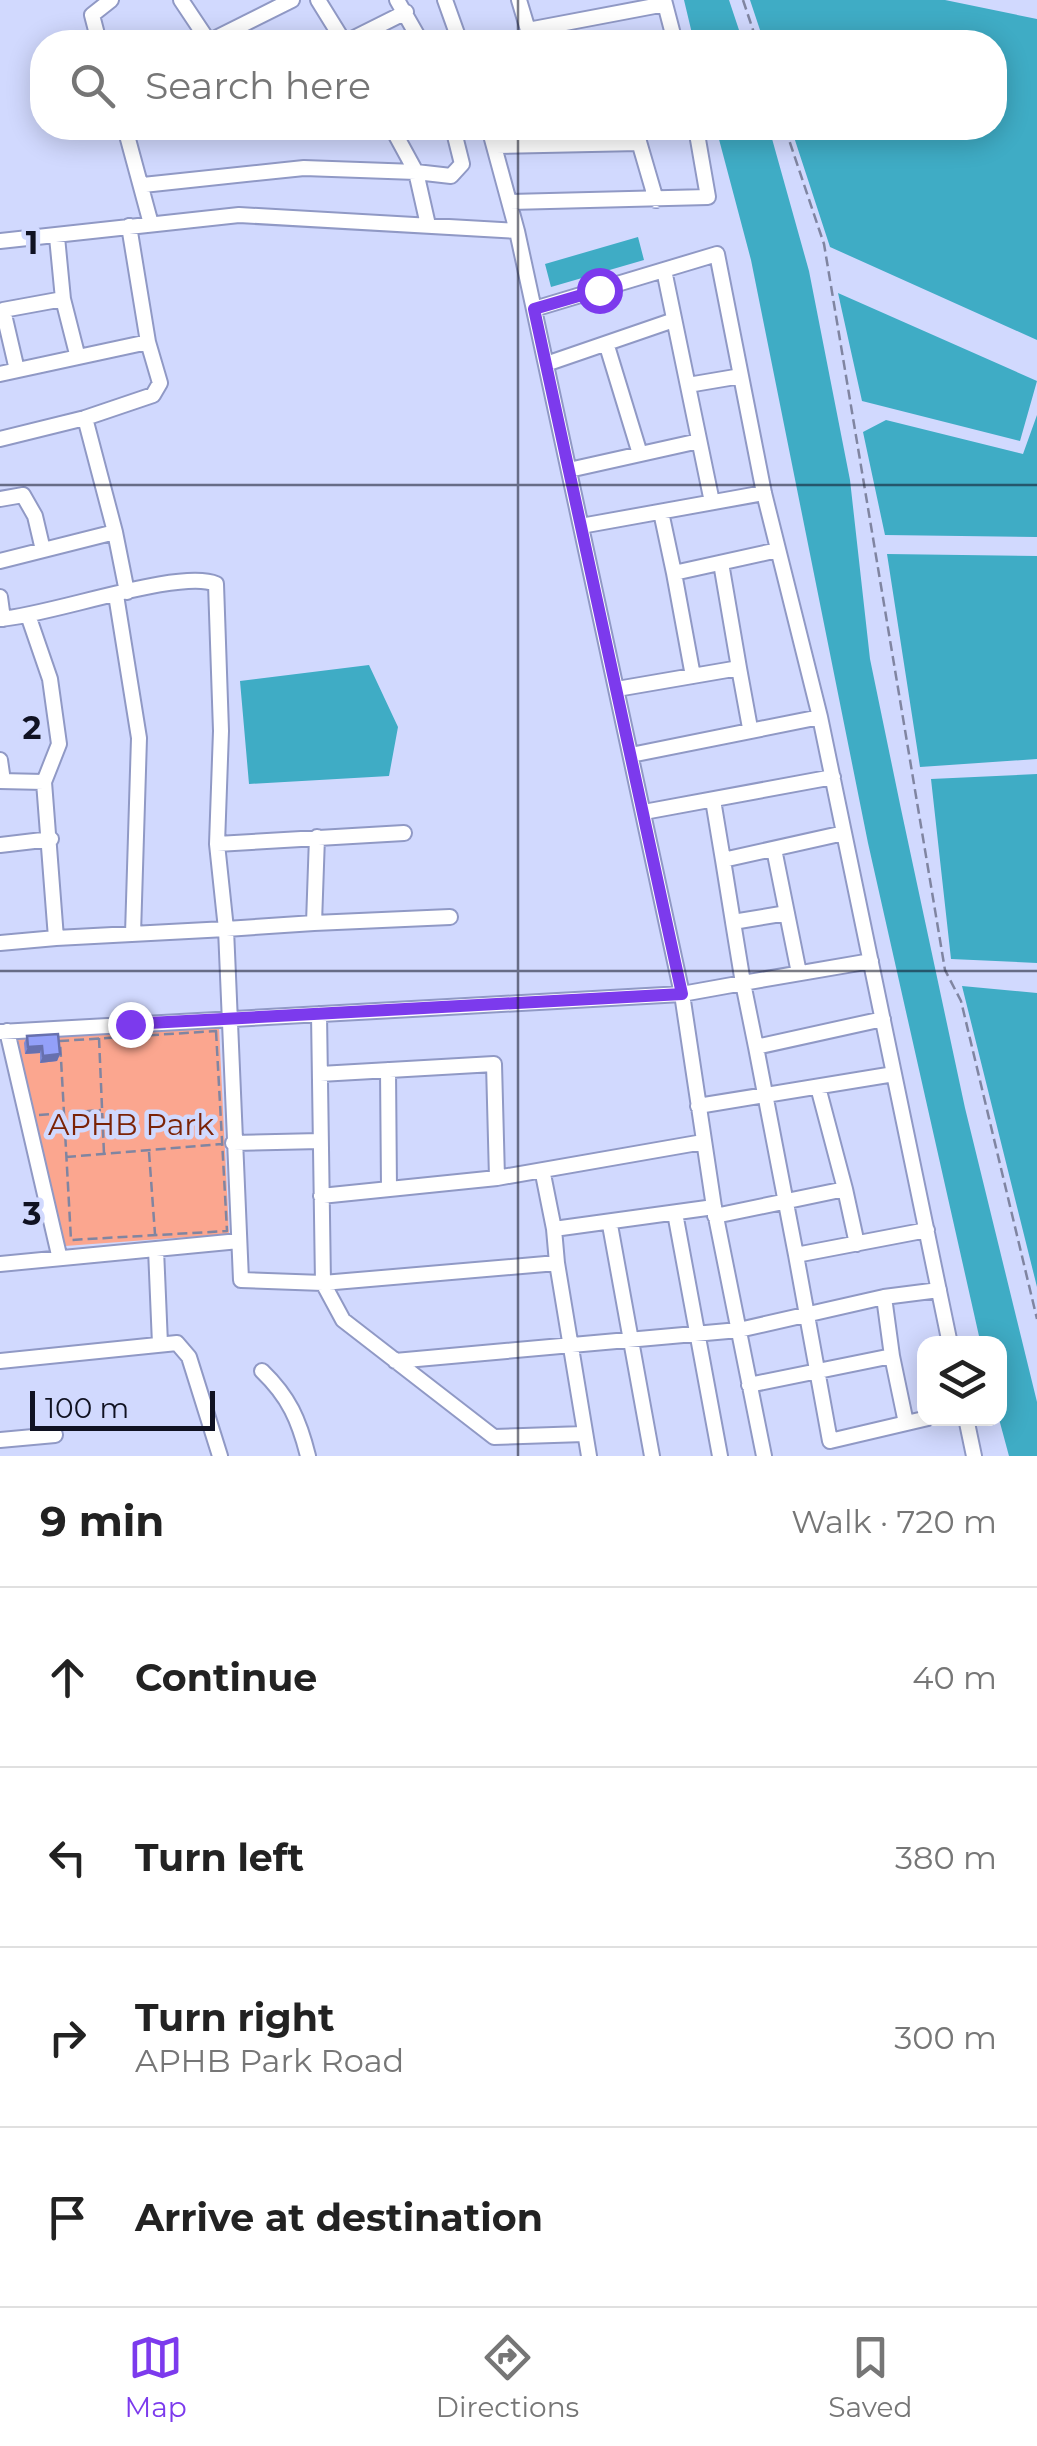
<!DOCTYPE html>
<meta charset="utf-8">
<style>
body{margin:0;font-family:Montserrat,sans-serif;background:#f6f6f6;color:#222}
.controls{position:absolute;right:30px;bottom:30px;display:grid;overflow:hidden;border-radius:20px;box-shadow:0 5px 25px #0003}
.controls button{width:90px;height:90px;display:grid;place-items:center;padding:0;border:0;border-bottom:2px solid #e0e0e0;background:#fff;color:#222;font:50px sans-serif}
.scale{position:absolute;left:30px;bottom:25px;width:185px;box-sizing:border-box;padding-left:10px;border:5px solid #101222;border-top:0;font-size:28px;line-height:35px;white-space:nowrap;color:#101222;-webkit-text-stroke:8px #d1d9fe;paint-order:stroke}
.stop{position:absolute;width:30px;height:30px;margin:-22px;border:8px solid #7c3aed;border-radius:50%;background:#fff}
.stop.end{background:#7c3aed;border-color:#fff;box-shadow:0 2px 10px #0008}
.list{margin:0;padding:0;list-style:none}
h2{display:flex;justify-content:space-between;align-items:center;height:130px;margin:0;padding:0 40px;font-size:42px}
h2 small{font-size:32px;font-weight:400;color:#767676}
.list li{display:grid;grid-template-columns:65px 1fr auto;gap:30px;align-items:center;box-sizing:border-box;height:180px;padding:0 40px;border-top:2px solid #e0e0e0}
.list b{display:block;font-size:38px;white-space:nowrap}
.list p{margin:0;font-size:32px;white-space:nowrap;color:#767676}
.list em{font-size:32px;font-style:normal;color:#767676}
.icon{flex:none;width:55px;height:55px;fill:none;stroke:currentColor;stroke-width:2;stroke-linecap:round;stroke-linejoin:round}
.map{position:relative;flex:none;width:1037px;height:1456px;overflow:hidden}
.search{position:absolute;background:#fff;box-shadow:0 5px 25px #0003;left:30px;right:30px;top:30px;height:110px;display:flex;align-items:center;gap:25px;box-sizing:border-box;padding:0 35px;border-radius:40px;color:#767676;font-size:38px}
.sheet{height:850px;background:#fff}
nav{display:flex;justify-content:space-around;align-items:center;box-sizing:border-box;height:140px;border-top:2px solid #e0e0e0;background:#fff;font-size:28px;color:#767676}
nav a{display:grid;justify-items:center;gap:5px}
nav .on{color:#7c3aed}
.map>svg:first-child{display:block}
.green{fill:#fba68f}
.water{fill:#3facc5}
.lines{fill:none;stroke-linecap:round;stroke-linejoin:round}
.minor-casing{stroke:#9099c5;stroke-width:18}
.path{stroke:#8085a1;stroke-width:2.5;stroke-dasharray:10 5;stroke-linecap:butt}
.minor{stroke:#fff;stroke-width:14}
.wall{fill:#7e8ad6}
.shaded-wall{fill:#6770ae}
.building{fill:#93a0f9;stroke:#6770ae;stroke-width:2.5}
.route{stroke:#7c3aed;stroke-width:12}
.grid{fill:none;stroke:#101222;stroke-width:2.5;stroke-opacity:0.55}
.labels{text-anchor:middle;stroke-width:9;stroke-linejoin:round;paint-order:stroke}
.park-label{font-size:30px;fill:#7b2307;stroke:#d1d9fe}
.grid-label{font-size:32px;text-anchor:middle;font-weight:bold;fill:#101222;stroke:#d1d9fe;stroke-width:9;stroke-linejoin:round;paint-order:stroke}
</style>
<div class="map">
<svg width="1037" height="1456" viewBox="0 0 1037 1456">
<rect width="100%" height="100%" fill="#d1d9fe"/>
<path class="green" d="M219 1027 229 1234 65 1246 17 1038Z"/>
<path class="water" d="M684 0H729L743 42H694Z
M750 0H945L1037 19V340L830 247 791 128H994V42H764Z
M716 128H769L809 271 850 480 870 659 901 809 965 1108 1037 1402V1456H1009L999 1419 1000 1344 981 1343 979 1336 868 843 751 260Z
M638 237 644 260 551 287 545 264Z
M838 293 1037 381 1020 441 862 401Z
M1037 415V537L885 535 863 432 886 420 1023 454Z
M887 554 1037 556V759L920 767Z
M369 665 398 727 389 776 249 784 240 681Z
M1037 774V963L951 959 931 779Z
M962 986 1037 993V1287Z"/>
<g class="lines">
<defs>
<path id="minor" d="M181 0 209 42
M318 0 344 42
M397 0 421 42
M445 0 460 42
M519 0 528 30
M664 0 675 42
M99 42 92 15 111 0
M208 42 292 0
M346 42 406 12
M530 42 528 30 665 4
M125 128 151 224
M392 128 416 172 451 176 462 164 453 128
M489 128 517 231 682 994 714 1207 764 1456
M635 128 656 200
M496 146 639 143
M143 185 304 168 416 172 428 225
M510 202 708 197 696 128
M57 237 63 299 77 354
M0 241 239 215 517 231
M664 270 712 502
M534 309 717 254 764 493 820 717 950 1344
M607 346 640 454
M546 364 674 320
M17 370 3 310 63 299
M0 374 148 342
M688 385 741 376
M0 439 85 418
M569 470 699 441
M0 499 23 495 35 516 43 550
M661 512 674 573 778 550
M581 526 764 493
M115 532 127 592
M0 561 115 532 85 418 153 395 160 383 148 342 129 226
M674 573 693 676
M116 595 139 738 133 934
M0 597 3 619
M29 618 50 679 59 744 44 782
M0 619C48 616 180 568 216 584L221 731 217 844
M739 668 750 728
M617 689 739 668 721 563
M631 755 820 717
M0 760 3 781
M0 781 44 782 56 938 0 943
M713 800 723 860 844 833
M644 812 833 777
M317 837 314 923 450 917
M0 845 51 839
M774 849 799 973
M723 860 733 922
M314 923 226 929 241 1280 323 1283 343 1320 494 1437 584 1434
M56 938 226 929 217 844 404 833
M871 961 743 983 756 1047 883 1019
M319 1014 323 1283 557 1263 554 1229 714 1207
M7 1031 59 1255
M0 1032 682 994 743 983 733 922 787 913
M756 1047 796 1255
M388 1070 389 1189
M320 1074 494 1064 497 1178 703 1142
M698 1106 894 1074
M233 1143 320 1141
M543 1174 554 1229
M845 1189 857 1244
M321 1196 497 1178
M675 1213 720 1456
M715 1216 845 1189 818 1087
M610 1225 652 1456
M927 1230 796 1255 830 1441 928 1418
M156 1249 160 1344
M557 1263 589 1456
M0 1264 239 1241
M884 1297 892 1356
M0 1361 177 1343 189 1357 220 1456
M395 1361 739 1330 884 1297 939 1290
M262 1371C289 1397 299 1420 308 1456
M749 1385 892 1356 906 1423
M966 1418 974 1456
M0 1440 55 1435"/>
</defs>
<use href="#minor" class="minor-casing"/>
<path class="path" d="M743 0 757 42
M785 128 824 244 945 970 961 1001 1037 1319
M216 1031 227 1231 71 1240 60 1041Z
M99 1038 104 1154
M39 1115 101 1110
M149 1152 155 1234
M66 1157 222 1144"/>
<use href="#minor" class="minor"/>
</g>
<path class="wall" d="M27 1036 60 1054 57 1061 40 1063V1053L25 1054 24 1043Z"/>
<path class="shaded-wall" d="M42 1046 40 1053 25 1054 28 1047Z
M60 1054 57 1061 40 1063 43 1056Z"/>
<path class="building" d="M58 1034 60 1054 43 1056 42 1046 28 1047 27 1036Z"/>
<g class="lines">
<path class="route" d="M130 1024 682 994 534 309 599 290"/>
</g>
<path class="grid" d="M518 0V42M518 128V1456M0 485H1037M0 971H1037"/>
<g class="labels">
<g class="park-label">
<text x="131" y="1135">APHB Park</text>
</g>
</g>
<g class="grid-label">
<text x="32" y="254">1</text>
<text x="32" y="739">2</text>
<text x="32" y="1225">3</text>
</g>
</svg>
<div class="controls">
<button><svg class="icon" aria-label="layers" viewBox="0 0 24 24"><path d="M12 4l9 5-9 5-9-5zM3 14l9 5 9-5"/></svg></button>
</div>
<div class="scale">100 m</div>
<div class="stop" style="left:599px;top:290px"></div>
<div class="stop end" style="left:130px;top:1024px"></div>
<div class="search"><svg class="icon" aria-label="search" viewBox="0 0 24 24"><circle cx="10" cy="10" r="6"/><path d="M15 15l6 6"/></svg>Search here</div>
</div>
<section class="sheet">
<h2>9 min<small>Walk · 720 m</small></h2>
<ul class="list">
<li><svg class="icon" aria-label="ahead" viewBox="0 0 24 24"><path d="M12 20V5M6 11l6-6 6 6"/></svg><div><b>Continue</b></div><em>40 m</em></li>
<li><svg class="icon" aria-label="left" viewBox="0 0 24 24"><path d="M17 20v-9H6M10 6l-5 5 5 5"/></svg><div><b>Turn left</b></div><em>380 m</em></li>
<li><svg class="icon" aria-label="right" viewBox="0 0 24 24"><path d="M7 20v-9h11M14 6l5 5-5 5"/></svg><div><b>Turn right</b><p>APHB Park Road</p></div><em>300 m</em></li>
<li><svg class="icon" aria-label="arrive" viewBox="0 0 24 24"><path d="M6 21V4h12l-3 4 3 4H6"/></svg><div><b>Arrive at destination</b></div></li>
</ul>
</section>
<nav>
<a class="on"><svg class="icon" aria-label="map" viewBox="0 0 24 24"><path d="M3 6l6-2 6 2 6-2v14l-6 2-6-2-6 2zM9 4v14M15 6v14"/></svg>Map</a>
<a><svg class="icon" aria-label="directions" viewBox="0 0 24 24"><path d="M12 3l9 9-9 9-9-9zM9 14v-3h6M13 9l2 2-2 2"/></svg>Directions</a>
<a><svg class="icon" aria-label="saved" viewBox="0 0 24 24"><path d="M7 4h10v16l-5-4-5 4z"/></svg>Saved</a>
</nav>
